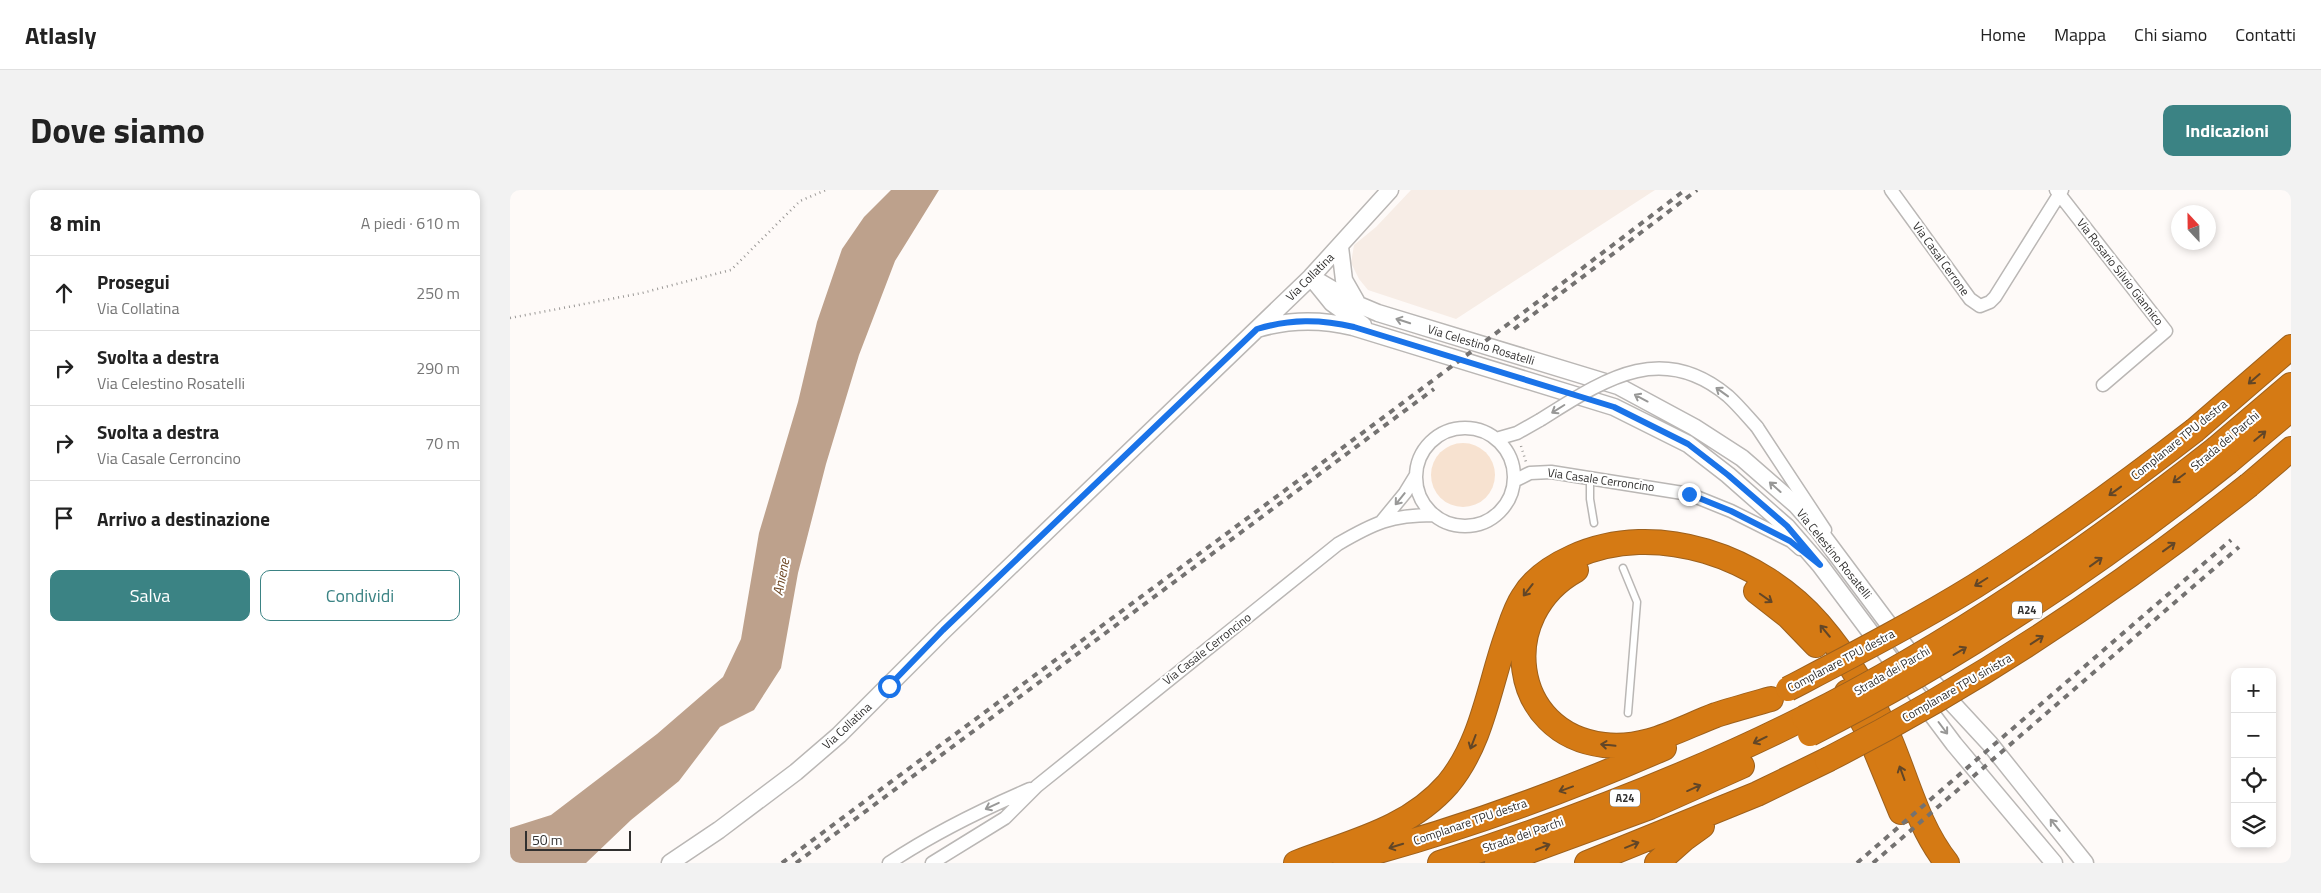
<!DOCTYPE html>
<html lang="it">
<meta charset="utf-8">
<style>
body{margin:0;font-family:"Titillium Web",sans-serif;background:#f2f2f2;color:#222}
.controls{position:absolute;right:15px;bottom:15px;display:grid;overflow:hidden;border-radius:10px;box-shadow:0 2px 8px #0003}
.controls button{width:45px;height:45px;display:grid;place-items:center;padding:0;border:0;border-bottom:1px solid #e0e0e0;background:#fff;color:#222;font:25px sans-serif}
.compass{position:absolute;left:1661px;top:15px;width:45px;height:45px;border-radius:50%;background:#fff;box-shadow:0 2px 8px #0003;rotate:338deg}
.scale{position:absolute;left:15px;bottom:12px;width:106px;box-sizing:border-box;padding-left:5px;border:2px solid #31302f;border-top:0;font-size:14px;line-height:18px;white-space:nowrap;color:#31302f;-webkit-text-stroke:4px #fff;paint-order:stroke}
.stop{position:absolute;width:15px;height:15px;margin:-11px;border:4px solid #1a73e8;border-radius:50%;background:#fff}
.stop.end{background:#1a73e8;border-color:#fff;box-shadow:0 1px 5px #0008}
.list{margin:0;padding:0;list-style:none}
h2{display:flex;justify-content:space-between;align-items:center;height:65px;margin:0;padding:0 20px;font-size:21px}
h2 small{font-size:16px;font-weight:400;color:#767676}
.list li{display:grid;grid-template-columns:32px 1fr auto;gap:15px;align-items:center;box-sizing:border-box;height:75px;padding:0 20px;border-top:1px solid #e0e0e0}
.list b{display:block;font-size:19px;white-space:nowrap}
.list p{margin:0;font-size:16px;white-space:nowrap;color:#767676}
.list em{font-size:16px;font-style:normal;color:#767676}
.actions{display:flex;gap:10px;padding:15px 20px}
.actions a{flex:1;padding:11px 0;border:1px solid #3b8384;border-radius:10px;text-align:center;font-size:18px;color:#3b8384}
.actions .main{background:#3b8384;color:#fff}
.icon{flex:none;width:28px;height:28px;fill:none;stroke:currentColor;stroke-width:2;stroke-linecap:round;stroke-linejoin:round}
.map{position:relative;flex:none;width:1781px;height:673px;overflow:hidden;border-radius:10px}
header{display:flex;align-items:center;gap:30px;box-sizing:border-box;height:70px;padding:0 25px;background:#fff;border-bottom:1px solid #e0e0e0}
header strong{font-size:24px}
nav{display:flex;gap:28px;margin-inline-start:auto;font-size:18px}
.intro{display:flex;align-items:center;justify-content:space-between;box-sizing:border-box;height:120px;padding:0 30px}
h1{margin:0;font-size:35px}
.button{padding:12px 22px;border-radius:10px;background:#3b8384;color:#fff;font-size:18px;font-weight:700}
main{display:flex;gap:30px;padding:0 30px}
aside{flex:1;background:#fff;border-radius:10px;box-shadow:0 2px 8px #0003}
.map>svg:first-child{display:block}
.built{fill:#f7ede6}
.green{fill:#f7e2d0}
.water{fill:#bda18c}
.lines{fill:none;stroke-linecap:round;stroke-linejoin:round}
.service-casing{stroke:#bab7b5;stroke-width:9}
.minor-casing{stroke:#bab7b5;stroke-width:15}
.tertiary-casing{stroke:#bab7b5;stroke-width:19}
.motorway-casing{stroke:#9c601d;stroke-width:26}
.path{stroke:#9a9896;stroke-width:2.5;stroke-dasharray:1 4;stroke-linecap:butt}
.service{stroke:#fff;stroke-width:6}
.minor{stroke:#fff;stroke-width:12}
.tertiary{stroke:#fff;stroke-width:16}
.motorway{stroke:#d57a14;stroke-width:24}
.rail{stroke:#747271;stroke-width:4;stroke-dasharray:6 6;stroke-linecap:butt}
.minor-bridge-casing{stroke:#bab7b5;stroke-width:15;stroke-linecap:butt}
.motorway-bridge-casing{stroke:#9c601d;stroke-width:26;stroke-linecap:butt}
.minor-bridge{stroke:#fff;stroke-width:12}
.motorway-bridge{stroke:#d57a14;stroke-width:24}
.oneway{stroke:#989897}
.oneway2{stroke:#624627}
.route{stroke:#1a73e8;stroke-width:6}
.labels{text-anchor:middle;stroke-width:4;stroke-linejoin:round;paint-order:stroke}
.shield{fill:#fff;stroke:#6f6e6d;stroke-width:1}
.shield-label{font-size:11px;font-weight:bold;fill:#31302f}
.street-label{font-size:12px;fill:#31302f;stroke:#fff}
.water-label{font-size:14px;font-style:italic;fill:#6d4521;stroke:#fff}
</style>
<header>
<strong>Atlasly</strong>
<nav><a>Home</a><a>Mappa</a><a>Chi siamo</a><a>Contatti</a></nav>
</header>
<div class="intro"><h1>Dove siamo</h1><a class="button">Indicazioni</a></div>
<main>
<aside>
<h2>8 min<small>A piedi · 610 m</small></h2>
<ul class="list">
<li><svg class="icon" aria-label="ahead" viewBox="0 0 24 24"><path d="M12 20V5M6 11l6-6 6 6"/></svg><div><b>Prosegui</b><p>Via Collatina</p></div><em>250 m</em></li>
<li><svg class="icon" aria-label="right" viewBox="0 0 24 24"><path d="M7 20v-9h11M14 6l5 5-5 5"/></svg><div><b>Svolta a destra</b><p>Via Celestino Rosatelli</p></div><em>290 m</em></li>
<li><svg class="icon" aria-label="right" viewBox="0 0 24 24"><path d="M7 20v-9h11M14 6l5 5-5 5"/></svg><div><b>Svolta a destra</b><p>Via Casale Cerroncino</p></div><em>70 m</em></li>
<li><svg class="icon" aria-label="arrive" viewBox="0 0 24 24"><path d="M6 21V4h12l-3 4 3 4H6"/></svg><div><b>Arrivo a destinazione</b></div></li>
</ul>
<div class="actions"><a class="main">Salva</a><a>Condividi</a></div>
</aside>
<div class="map">
<svg width="1781" height="673" viewBox="0 0 1781 673">
<rect width="100%" height="100%" fill="#fefaf8"/>
<path class="built" d="M901 0H1145L946 129 858 100 849 89 841 73 844 55 866 37Z"/>
<path class="green" d="M921 285a32 32 0 1 1 64 0a32 32 0 1 1-64 0Z"/>
<path class="water" d="M381 0H429L385 71 349 165 316 274 288 383 271 478 244 520 210 537 169 591 121 630 76 673H0V638L41 625 147 544 213 487 231 449 249 343 288 212 307 132 332 59 354 27Z"/>
<g class="lines">
<defs>
<path id="service" d="M1080 287V309L1084 333
M1113 378 1127 412 1118 523"/>
<path id="minor" d="M1381 0 1460 109 1470 116 1480 112 1485 107 1552 0
M1546 0 1656 141 1593 195
M1247 237 1315 340
M906 287a49 49 0 1 1 98 0a49 49 0 1 1-98 0Z
M986 249 1007 243 1030 230
M1004 291 1020 283 1041 282 1179 304 1221 321 1281 351 1290 359
M872 331 895 303 906 285
M379 673C424 643 471 620 520 599
M422 673 495 628 527 596 828 354C864 333 881 325 923 325"/>
<path id="tertiary" d="M830 57 834 90 846 111
M801 87 849 115 868 123 1108 196 1184 237 1232 268 1286 315 1309 341 1418 487 1480 554 1575 673
M805 92 822 113 853 135
M747 139C780 129 810 129 843 137L1104 217 1178 254 1218 285 1277 337 1310 375 1444 554 1544 673
M160 673 209 640 286 582 329 545 433 441 801 87 880 0"/>
<path id="motorway" d="M1685 240 1781 157
M1707 258 1781 195
M1718 272 1781 219
M1739 295 1781 259
M1066 380C986 424 999 544 1094 555 1136 560 1169 539 1206 525 1224 519 1243 514 1261 509
M1246 401 1278 426 1306 455
M1337 502 1358 542 1391 622
M835 670C944 642 1051 603 1154 558
M786 673C840 652 898 640 938 594 972 553 979 497 996 448 1001 434 1005 419 1013 407 1024 388 1043 376 1063 367 1147 329 1251 367 1309 434 1339 469 1363 510 1381 552 1398 593 1409 638 1437 673
M930 673C1055 633 1177 587 1294 528
M987 673 1140 617 1232 576
M1077 673 1247 604 1317 570
M1147 673 1174 649 1192 636"/>
</defs>
<use href="#service" class="service-casing"/>
<use href="#minor" class="minor-casing"/>
<use href="#tertiary" class="tertiary-casing"/>
<use href="#motorway" class="motorway-casing"/>
<path class="path" d="M0 128 132 103 221 80 290 11 316 0
M1011 256 1016 272"/>
<use href="#service" class="service"/>
<use href="#minor" class="minor"/>
<use href="#tertiary" class="tertiary"/>
<use href="#motorway" class="motorway"/>
<path class="rail" d="M1004 139 1187 0
M272 673C573 448 877 228 1175 0
M286 673 924 199
M1347 673 1721 350
M1363 673 1729 357"/>
<defs>
<path id="minor-bridge" d="M1030 230C1091 192 1150 149 1218 206 1228 215 1237 226 1247 237"/>
<path id="motorway-bridge" d="M1278 499C1341 466 1405 433 1465 396 1541 348 1614 295 1685 240
M1294 528C1442 454 1577 360 1707 258
M1300 544C1450 468 1588 376 1718 272
M1317 570C1468 493 1607 400 1739 295"/>
</defs>
<use href="#minor-bridge" class="minor-bridge-casing"/>
<use href="#motorway-bridge" class="motorway-bridge-casing"/>
<use href="#minor-bridge" class="minor-bridge"/>
<use href="#motorway-bridge" class="motorway-bridge"/>
</g>
<defs><path id="oneway-shaft" d="M-6 0H5M1.5-3L5.5 0L1.5 3" fill="none" stroke-width="1.6" stroke-linecap="round" stroke-linejoin="round" transform="scale(1.25)"/></defs>
<g class="oneway">
<use href="#oneway-shaft" transform="translate(893 131) rotate(-162)"/>
<use href="#oneway-shaft" transform="translate(1212 202) rotate(-144)"/>
<use href="#oneway-shaft" transform="translate(1131 208) rotate(-152)"/>
<use href="#oneway-shaft" transform="translate(1048 219) rotate(148)"/>
<use href="#oneway-shaft" transform="translate(1265 297) rotate(-138)"/>
<use href="#oneway-shaft" transform="translate(890 309) rotate(129)"/>
<use href="#oneway-shaft" transform="translate(1433 538) rotate(53)"/>
<use href="#oneway-shaft" transform="translate(482 616) rotate(155)"/>
<use href="#oneway-shaft" transform="translate(1545 635) rotate(-129)"/>
</g>
<g class="oneway2">
<use href="#oneway-shaft" transform="translate(1744 189) rotate(139)"/>
<use href="#oneway-shaft" transform="translate(1750 246) rotate(-40)"/>
<use href="#oneway-shaft" transform="translate(1669 288) rotate(143)"/>
<use href="#oneway-shaft" transform="translate(1605 301) rotate(144)"/>
<use href="#oneway-shaft" transform="translate(1659 357) rotate(-36)"/>
<use href="#oneway-shaft" transform="translate(1586 372) rotate(-36)"/>
<use href="#oneway-shaft" transform="translate(1471 392) rotate(148)"/>
<use href="#oneway-shaft" transform="translate(1018 400) rotate(128)"/>
<use href="#oneway-shaft" transform="translate(1256 408) rotate(35)"/>
<use href="#oneway-shaft" transform="translate(1315 441) rotate(-130)"/>
<use href="#oneway-shaft" transform="translate(1527 450) rotate(-33)"/>
<use href="#oneway-shaft" transform="translate(1450 461) rotate(-31)"/>
<use href="#oneway-shaft" transform="translate(1250 550) rotate(154)"/>
<use href="#oneway-shaft" transform="translate(963 552) rotate(111)"/>
<use href="#oneway-shaft" transform="translate(1098 555) rotate(-174)"/>
<use href="#oneway-shaft" transform="translate(1392 583) rotate(-110)"/>
<use href="#oneway-shaft" transform="translate(1184 598) rotate(-24)"/>
<use href="#oneway-shaft" transform="translate(1056 599) rotate(160)"/>
<use href="#oneway-shaft" transform="translate(1122 655) rotate(-22)"/>
<use href="#oneway-shaft" transform="translate(886 656) rotate(163)"/>
<use href="#oneway-shaft" transform="translate(1033 657) rotate(-21)"/>
</g>
<g class="lines">
<path class="route" d="M379 496 433 440 747 139C780 129 810 129 844 137L1104 217 1178 254 1218 285 1277 336 1310 375 1280 351 1221 321 1179 304"/>
</g>
<g class="labels">
<g class="shield">
<rect x="1502" y="411.5" width="30" height="17" rx="4"/>
<rect x="1100" y="599.5" width="30" height="17" rx="4"/>
</g>
<g class="shield-label">
<text x="1517" y="424">A24</text>
<text x="1115" y="612">A24</text>
</g>
<g class="street-label">
<text transform="translate(1431 69) rotate(54)" y="4">Via Casal Cerrone</text>
<text transform="translate(1610 82) rotate(52)" y="4">Via Rosario Silvio Giannico</text>
<text transform="translate(800 87) rotate(-45)" y="4">Via Collatina</text>
<text transform="translate(971 155) rotate(17)" y="4">Via Celestino Rosatelli</text>
<text transform="translate(1669 250) rotate(-39)" y="4">Complanare TPU destra</text>
<text transform="translate(1715 251) rotate(-40)" y="4">Strada dei Parchi</text>
<text transform="translate(1091 290) rotate(8)" y="4">Via Casale Cerroncino</text>
<text transform="translate(1324 364) rotate(51)" y="4">Via Celestino Rosatelli</text>
<text transform="translate(697 459) rotate(-38)" y="4">Via Casale Cerroncino</text>
<text transform="translate(1331 471) rotate(-28)" y="4">Complanare TPU destra</text>
<text transform="translate(1382 481) rotate(-30)" y="4">Strada dei Parchi</text>
<text transform="translate(1447 498) rotate(-30)" y="4">Complanare TPU sinistra</text>
<text transform="translate(337 536) rotate(-43)" y="4">Via Collatina</text>
<text transform="translate(960 632) rotate(-19)" y="4">Complanare TPU destra</text>
<text transform="translate(1013 645) rotate(-19)" y="4">Strada dei Parchi</text>
</g>
<g class="water-label">
<text transform="translate(271 387) rotate(-79)" y="5">Aniene</text>
</g>
</g>
</svg>
<div class="controls">
<button>+</button>
<button>−</button>
<button><svg class="icon" aria-label="locate" viewBox="0 0 24 24"><circle cx="12" cy="12" r="6"/><path d="M12 2v4M12 18v4M2 12h4M18 12h4"/></svg></button>
<button><svg class="icon" aria-label="layers" viewBox="0 0 24 24"><path d="M12 4l9 5-9 5-9-5zM3 14l9 5 9-5"/></svg></button>
</div>
<svg class="compass" viewBox="-18 -18 36 36"><path d="M0-13l5 13h-10z" fill="#e53935"/><path d="M0 13l5-13h-10z" fill="#767676"/></svg>
<div class="scale">50 m</div>
<div class="stop" style="left:379px;top:496px"></div>
<div class="stop end" style="left:1179px;top:304px"></div>
</div>
</main>
